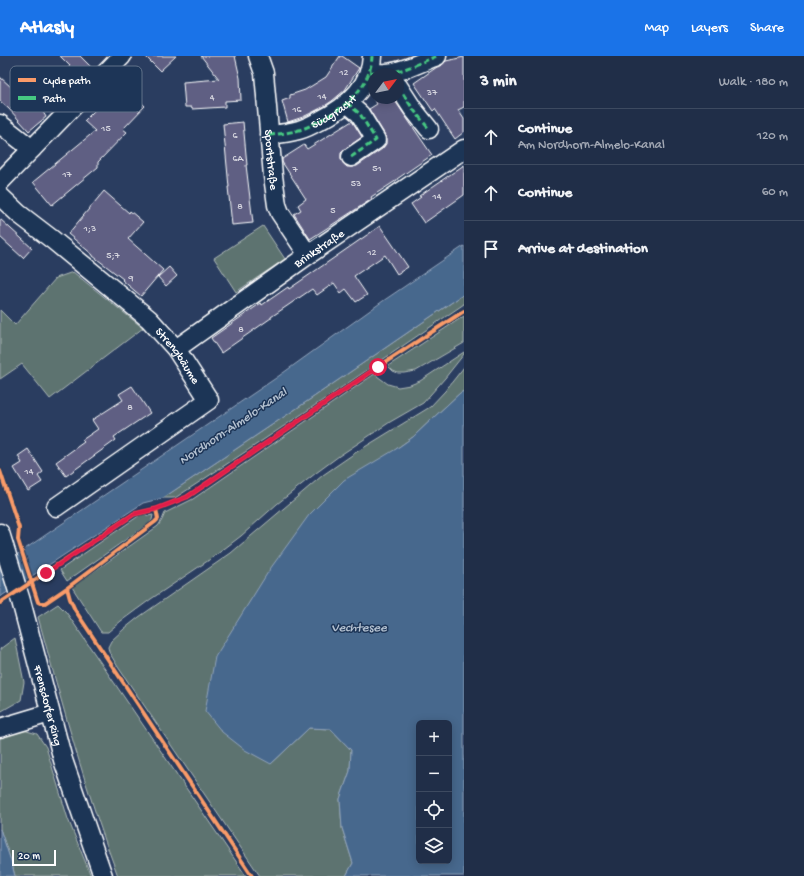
<!DOCTYPE html>
<meta charset="utf-8">
<style>
body{margin:0;font-family:"Gochi Hand",sans-serif;background:#28364f;color:#f1f3f6}
.controls{position:absolute;right:12px;bottom:12px;display:grid;overflow:hidden;border-radius:6px;box-shadow:0 2px 10px #0003}
.controls button{width:36px;height:36px;display:grid;place-items:center;padding:0;border:0;border-bottom:1px solid #3d4a60;background:#202e48;color:#f1f3f6;font:20px sans-serif}
.compass{position:absolute;left:368px;top:12px;width:36px;height:36px;border-radius:50%;background:#202e48;box-shadow:0 2px 10px #0003;rotate:58deg}
.scale{position:absolute;left:12px;bottom:10px;width:44px;box-sizing:border-box;padding-left:4px;border:2px solid #fff;border-top:0;font-size:11px;line-height:14px;white-space:nowrap;color:#fff;-webkit-text-stroke:3px #1d3557;paint-order:stroke}
.stop{position:absolute;width:12px;height:12px;margin:-9px;border:3px solid #e11d48;border-radius:50%;background:#fff}
.stop.end{background:#e11d48;border-color:#fff;box-shadow:0 1px 4px #0008}
.list{margin:0;padding:0;list-style:none}
h2{display:flex;justify-content:space-between;align-items:center;height:52px;margin:0;padding:0 16px;font-size:17px}
h2 small{font-size:13px;font-weight:400;color:#a2a8b4}
.list li{display:grid;grid-template-columns:26px 1fr auto;gap:12px;align-items:center;box-sizing:border-box;height:56px;padding:0 16px;border-top:1px solid #3d4a60}
.list b{display:block;font-size:15px;white-space:nowrap}
.list p{margin:0;font-size:13px;white-space:nowrap;color:#a2a8b4}
.list em{font-size:13px;font-style:normal;color:#a2a8b4}
.icon{flex:none;width:22px;height:22px;fill:none;stroke:currentColor;stroke-width:2;stroke-linecap:round;stroke-linejoin:round}
.map{position:relative;flex:none;width:464px;height:820px;overflow:hidden}
header{display:flex;align-items:center;gap:24px;box-sizing:border-box;height:56px;padding:0 20px;background:#1a73e8;color:#fff}
header strong{font-size:19px}
nav{display:flex;gap:22px;margin-inline-start:auto;font-size:14px}
main{display:flex}
aside{flex:1;background:#202e48}
.map>svg:first-child{display:block}
.green{fill:#5d736f;stroke:#aeb9b7}
.water{fill:#47678d;stroke:#91a4bb;fill-rule:evenodd}
.building{fill:#5f5f83;stroke:#fff}
.lines{fill:none;stroke-linecap:round;stroke-linejoin:round}
.minor-casing{stroke:#fff;stroke-width:21}
.minor{stroke:#1d3557;stroke-width:18}
.quiet{stroke:#46c982;stroke-width:3;stroke-dasharray:6 3;stroke-linecap:butt}
.cycleway-casing{stroke:#1d3557;stroke-width:6}
.cycleway{stroke:#fa9b69;stroke-width:4}
.route{stroke:#e11d48;stroke-width:5}
.labels{text-anchor:middle;stroke-width:3;stroke-linejoin:round;paint-order:stroke}
.number-label{font-size:10px;fill:#d7d7e0}
.street-label{font-size:12px;fill:#fff;stroke:#1d3557}
.water-label{font-size:13px;font-style:italic;fill:#b5c2d1;stroke:#1d3557}
.key{fill:#1d3557;stroke:#617289;stroke-width:1}
.key-label{font-size:11px;fill:#fff}
</style>
<header>
<strong>Atlasly</strong>
<nav><a>Map</a><a>Layers</a><a>Share</a></nav>
</header>
<main>
<div class="map">
<svg width="464" height="820" viewBox="0 0 464 820">
<rect width="100%" height="100%" fill="#2a3d60"/>
<filter id="ink" filterUnits="userSpaceOnUse"><feTurbulence type="fractalNoise" baseFrequency=".025" numOctaves="2"/><feDisplacementMap in="SourceGraphic" scale="8" xChannelSelector="R" yChannelSelector="G"/><feConvolveMatrix kernelMatrix="1 2 1 2 8 2 1 2 1" color-interpolation-filters="sRGB"/></filter>
<g filter="url(#ink)">
<path class="green" d="M263 170 285 203 236 236 214 202Z
M73 216 143 272 50 343 22 308 0 323V254L15 269 56 222Z
M464 238V248C368 314 272 379 175 442H163L315 340Z
M464 260V287L416 315 404 317H398L393 315 388 310Z
M464 296V298L445 322 423 347 390 366 339 400 316 417 277 448 241 480 212 502 151 543 121 565 108 576H101L72 531 158 470 162 464 165 457 193 443 376 317 377 320 388 328 398 331 410 329 420 325Z
M464 311V335L460 337 432 363 413 381 396 393 271 708 309 672 331 673 351 694 350 715 340 743 342 772 353 807 346 820H260L118 611 109 596 108 591 111 585 124 573 139 561 231 497 323 419 355 397 430 351 445 335Z
M145 458 148 460 153 459 152 464 148 468 67 525 60 514 140 459Z
M58 548 66 556 246 820H118C86 736 62 648 38 561Z
M15 582 24 626 21 644 0 656V593Z
M20 673 37 678 46 691 68 763 91 820H15L11 805 0 773V676Z"/>
<path class="water" d="M464 190V238L315 340 163 442 143 447 0 541V510L276 322 383 245Z
M464 335V820H346L353 807 342 772 340 743 350 715 351 694 331 673 309 672 271 708 245 694 222 676 205 655 215 601 270 513 309 459 344 424 396 393 413 381 432 363 460 337ZM419 667H449V805H419Z
M0 773 11 805 15 820H0Z"/>
<path class="building" d="M60 0H80L94 14 75 33 71 30 43 56 46 61 29 75 9 53 0 45V21L22 41 46 19 53 27 70 10Z
M145 0H176L160 15Z
M201 0H235L240 22 241 44 225 45V51L192 53 191 51H185L183 26 219 23Z
M340 0H342L359 12 345 34 332 45 323 51 303 61 288 66 282 45 290 42V39L305 34 326 21Z
M464 1V51L458 54 464 63V76L455 83 435 53 433 55 414 27 437 11 441 10 446 5Z
M122 27 145 50 123 73 127 76 98 106V111L52 149 33 126 95 75 84 65Z
M373 42H393L432 99 397 123V124L371 141 372 143 310 183 294 158 301 154 298 149 306 143 282 106V103L304 89 307 93 352 65 362 81 345 93 341 97V102L343 107 347 111H352L357 110 382 93 386 88V83L385 79 369 53 377 48Z
M243 66 247 109H246L253 167 232 169 228 131H229L223 68Z
M464 109V139L424 167 411 148 421 141 419 140Z
M104 135 129 157 130 155 143 166 128 183 163 214 141 240 122 224 123 223 93 200V199L68 178Z
M0 163 32 192 23 202 0 181Z
M380 170 408 211 397 218 385 199 354 220 367 239 356 246 346 233 341 237 334 227 317 239 312 233 271 261V262L221 297 211 282 261 247 262 249 288 231 289 233Z
M169 211 177 220 166 230 158 221Z
M132 330 150 357 114 381 116 384 66 420 56 406 84 386 82 384 98 373 92 364 123 344 119 338Z
M28 393 43 416 38 420 42 426 28 435 14 412 22 407 18 400Z"/>
<g class="lines">
<defs>
<g id="minor">
<path id="s1" d="M258 0 264 17 273 120 277 149 280 157 308 199"/>
<path d="M370 16C375 16 381 18 386 17 403 16 421 6 437 0"/>
<path d="M398 30 413 53 429 73"/>
<path d="M347 47 360 58 376 84 351 101"/>
<path d="M0 68 32 93"/>
<path id="s2" d="M269 79C279 78 289 77 299 74 306 72 312 69 319 65 345 52 371 31 372 0"/>
<path d="M0 126 122 0"/>
<path id="s3" d="M0 140 19 158 53 184 149 263 176 293 209 344 56 451"/>
<path id="s4" d="M176 293 308 199 464 93"/>
<path id="s5" d="M0 477 21 545 63 704 103 820"/>
<path d="M0 672 50 657"/>
</g>
</defs>
<use href="#minor" class="minor-casing"/>
<use href="#minor" class="minor"/>
<path class="quiet" d="M370 16C375 16 381 18 386 17 403 16 421 6 437 0
M398 30 413 53 429 73
M347 47 360 58 376 84 351 101
M269 79C279 78 289 77 299 74 306 72 312 69 319 65 345 52 371 31 372 0"/>
<defs>
<path id="cycleway" d="M0 415 19 472 18 484 38 546 40 547H45L67 532 155 466 158 463 156 453
M67 532 70 543 75 554 252 820
M0 547 134 458 156 453 187 441 378 311 464 255"/>
</defs>
<use href="#cycleway" class="cycleway-casing"/>
<use href="#cycleway" class="cycleway"/>
</g>
</g>
<g class="lines" filter="url(#ink)">
<path class="route" d="M46 517 134 458 156 453 187 441 378 311"/>
</g>
<g class="labels">
<g class="number-label">
<text x="344" y="19">12</text>
<text x="432" y="39">37</text>
<text x="322" y="43">14</text>
<text x="212" y="44">4</text>
<text x="297" y="56">16</text>
<text x="106" y="75">15</text>
<text x="235" y="82">6</text>
<text x="238" y="105">6A</text>
<text x="377" y="115">51</text>
<text x="295" y="116">7</text>
<text x="67" y="121">17</text>
<text x="356" y="130">53</text>
<text x="437" y="143">14</text>
<text x="240" y="153">8</text>
<text x="333" y="157">5</text>
<text x="90" y="175">1;3</text>
<text x="372" y="199">12</text>
<text x="113" y="202">5;7</text>
<text x="131" y="225">9</text>
<text x="241" y="276">8</text>
<text x="130" y="354">8</text>
<text x="29" y="418">14</text>
</g>
<g class="street-label">
<text dy="4" stroke="none"><textPath href="#s2" startOffset="70">Südgracht</textPath></text>
<text dy="4" stroke="none"><textPath href="#s1" startOffset="105">Sportstraße</textPath></text>
<text dy="4" stroke="none"><textPath href="#s4" startOffset="175">Brinkstraße</textPath></text>
<text dy="4" stroke="none"><textPath href="#s3" startOffset="240">Strengbäume</textPath></text>
<text dy="4" stroke="none"><textPath href="#s5" startOffset="179">Frensdorfer Ring</textPath></text>
</g>
<g class="water-label">
<text transform="translate(232 369) rotate(-34)" y="5">Nordhorn-Almelo-Kanal</text>
<text x="359" y="575">Vechtesee</text>
</g>
</g>
<rect x="10" y="10" width="132" height="46" rx="6" class="key"/>
<rect x="18" y="22" width="18" height="4" fill="#fa9b69"/>
<rect x="18" y="40" width="18" height="4" fill="#46c982"/>
<g class="key-label">
<text x="43" y="28">Cycle path</text>
<text x="43" y="46">Path</text>
</g>
</svg>
<div class="controls">
<button>+</button>
<button>−</button>
<button><svg class="icon" aria-label="locate" viewBox="0 0 24 24"><circle cx="12" cy="12" r="6"/><path d="M12 2v4M12 18v4M2 12h4M18 12h4"/></svg></button>
<button><svg class="icon" aria-label="layers" viewBox="0 0 24 24"><path d="M12 4l9 5-9 5-9-5zM3 14l9 5 9-5"/></svg></button>
</div>
<svg class="compass" viewBox="-18 -18 36 36"><path d="M0-13l5 13h-10z" fill="#e53935"/><path d="M0 13l5-13h-10z" fill="#a2a8b4"/></svg>
<div class="scale">20 m</div>
<div class="stop" style="left:378px;top:311px"></div>
<div class="stop end" style="left:46px;top:517px"></div>
</div>
<aside>
<h2>3 min<small>Walk · 180 m</small></h2>
<ul class="list">
<li><svg class="icon" aria-label="ahead" viewBox="0 0 24 24"><path d="M12 20V5M6 11l6-6 6 6"/></svg><div><b>Continue</b><p>Am Nordhorn-Almelo-Kanal</p></div><em>120 m</em></li>
<li><svg class="icon" aria-label="ahead" viewBox="0 0 24 24"><path d="M12 20V5M6 11l6-6 6 6"/></svg><div><b>Continue</b></div><em>60 m</em></li>
<li><svg class="icon" aria-label="arrive" viewBox="0 0 24 24"><path d="M6 21V4h12l-3 4 3 4H6"/></svg><div><b>Arrive at destination</b></div></li>
</ul>
</aside>
</main>
